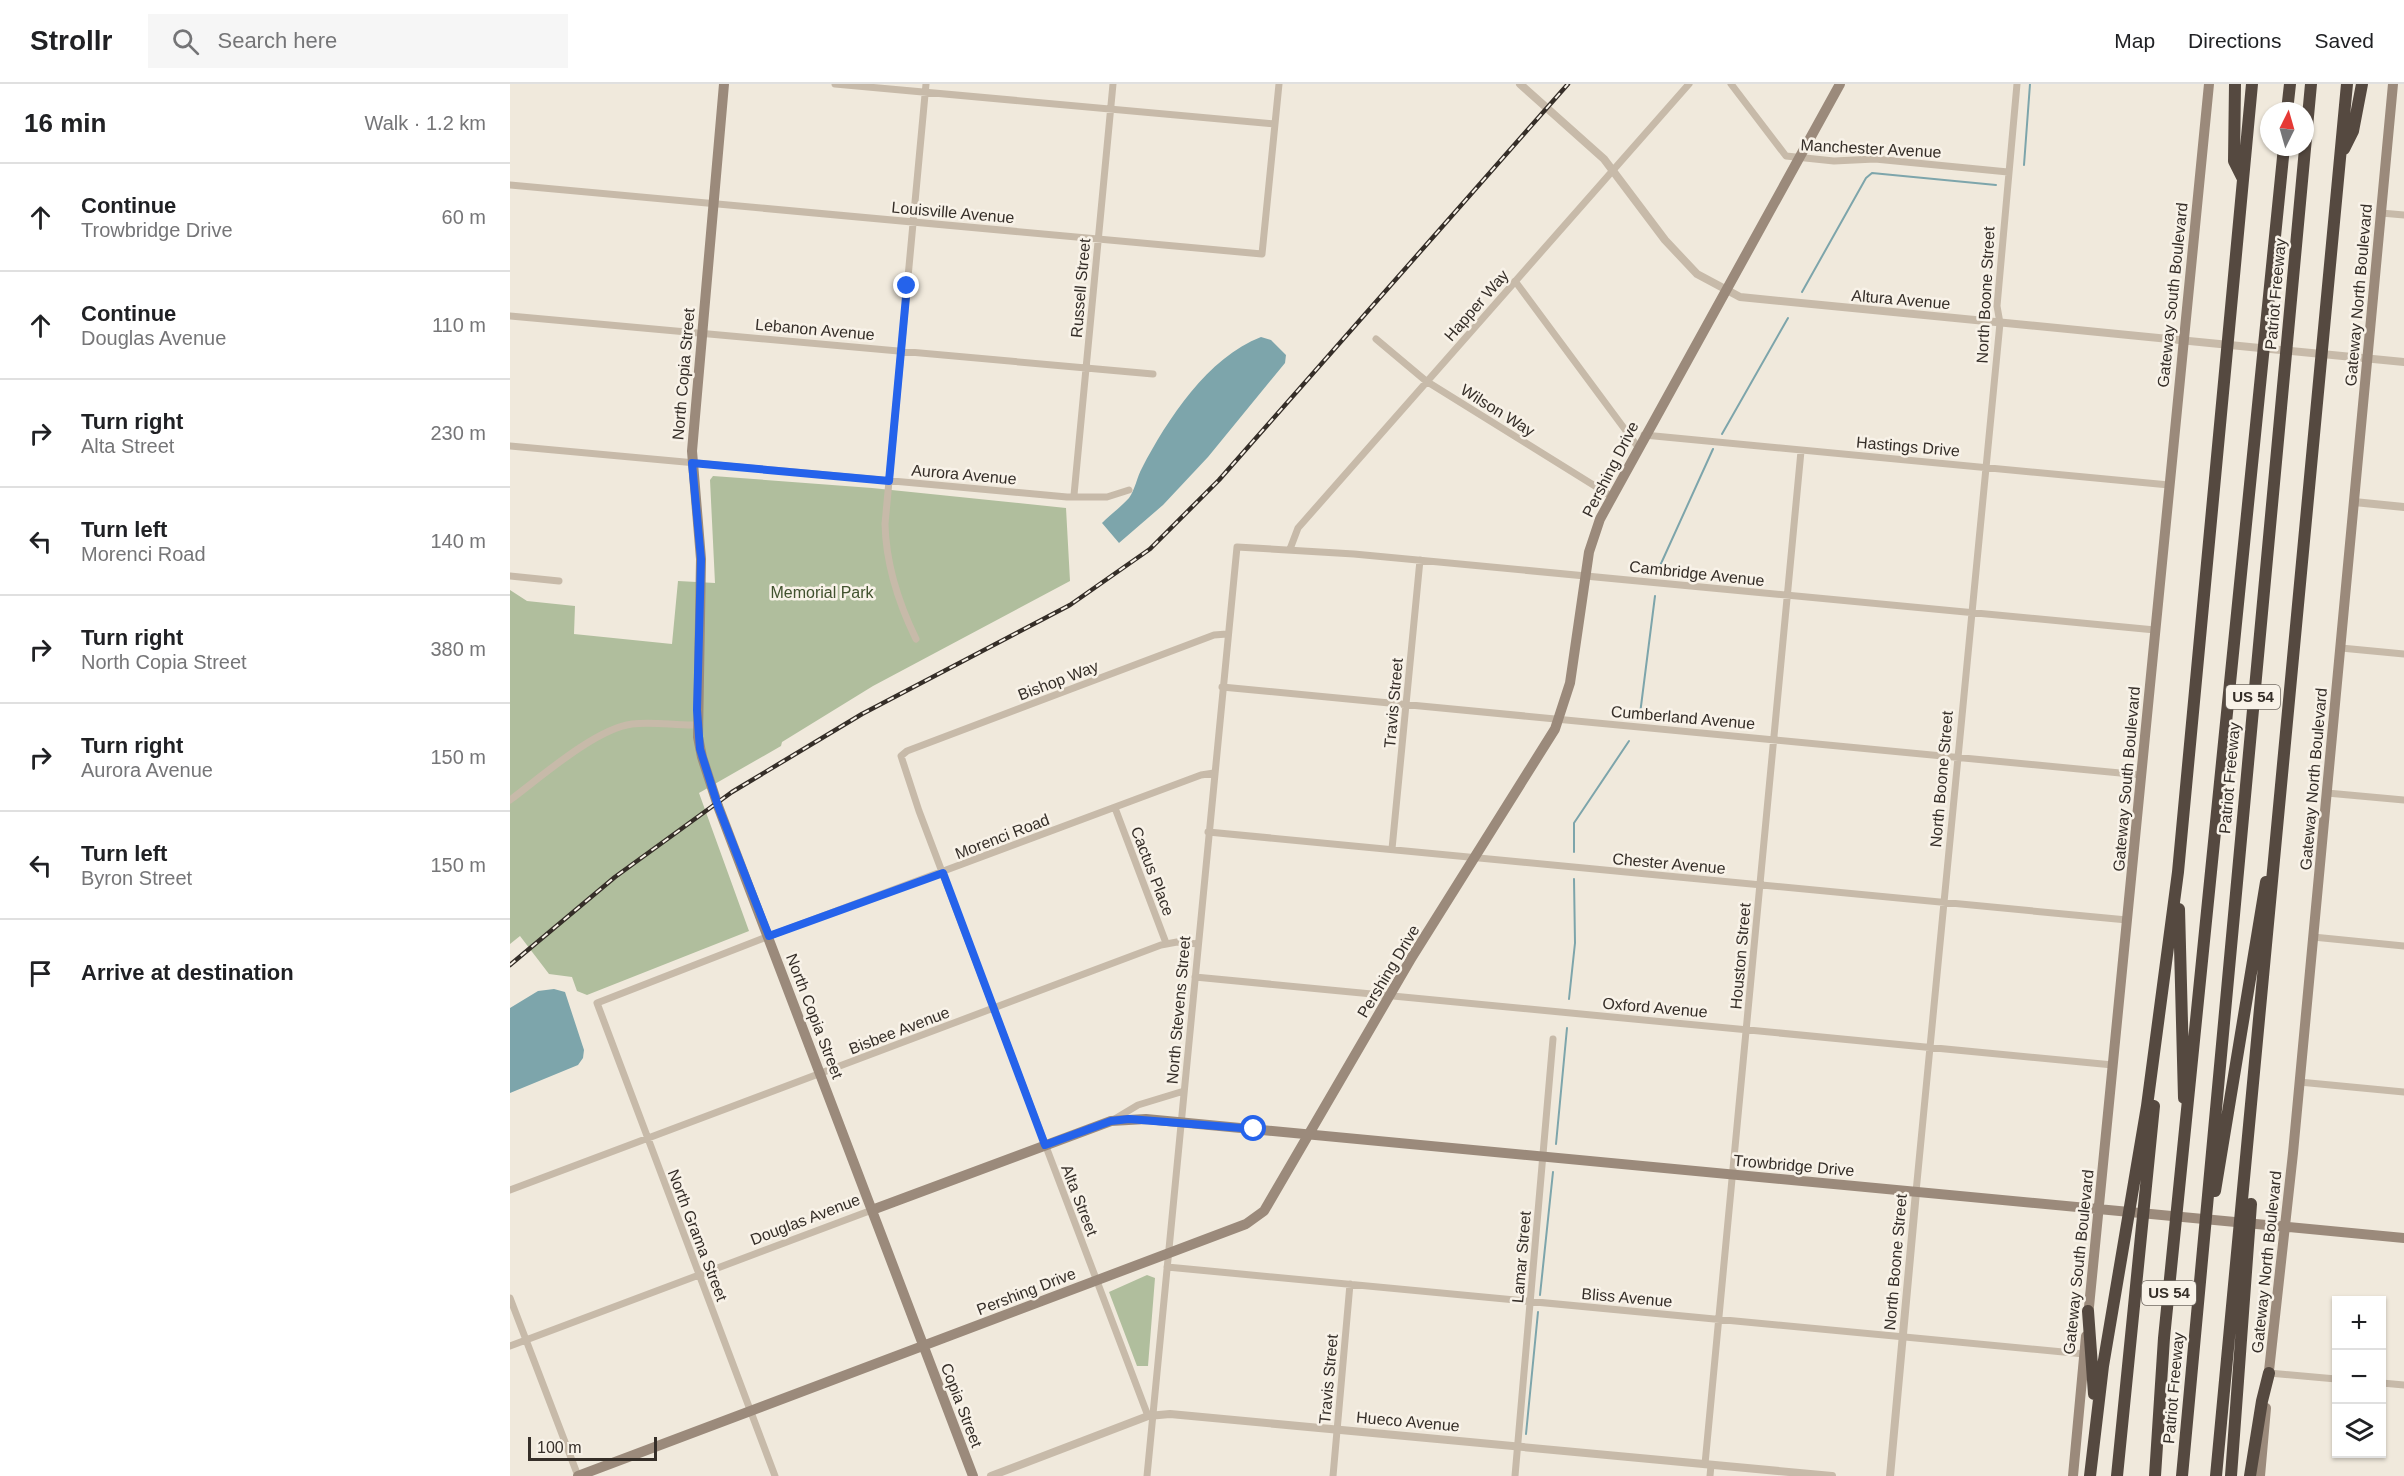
<!DOCTYPE html>
<meta charset="utf-8">
<style>
body{margin:0;font-family:Arial,sans-serif;background:#f6f6f6;color:#202124}
.controls{position:absolute;right:18px;bottom:18px;display:grid;overflow:hidden;border-radius:0px;box-shadow:0 2px 4px #0004}
.controls button{width:54px;height:54px;display:grid;place-items:center;padding:0;border:0;border-bottom:2px solid #e0e0e0;background:#fff;color:#202124;font:30px sans-serif}
.compass{position:absolute;left:1750px;top:18px;width:54px;height:54px;border-radius:50%;background:#fff;box-shadow:0 2px 4px #0004;rotate:5deg}
.scale{position:absolute;left:18px;bottom:15px;width:129px;box-sizing:border-box;padding-left:6px;border:3px solid #352e28;border-top:0;font-size:16px;line-height:21px;white-space:nowrap;color:#352e28;-webkit-text-stroke:4px #f8f2e8;paint-order:stroke}
.stop{position:absolute;width:18px;height:18px;margin:-14px;border:4px solid #2563eb;border-radius:50%;background:#fff}
.stop.end{background:#2563eb;border-color:#fff;box-shadow:0 2px 6px #0008}
.list{margin:0;padding:0;list-style:none}
h2{display:flex;justify-content:space-between;align-items:center;height:78px;margin:0;padding:0 24px;font-size:26px}
h2 small{font-size:20px;font-weight:400;color:#757577}
.list li{display:grid;grid-template-columns:39px 1fr auto;gap:18px;align-items:center;box-sizing:border-box;height:108px;padding:0 24px;border-top:2px solid #e0e0e0}
.list b{display:block;font-size:22px;white-space:nowrap}
.list p{margin:0;font-size:20px;white-space:nowrap;color:#757577}
.list em{font-size:20px;font-style:normal;color:#757577}
.icon{flex:none;width:33px;height:33px;fill:none;stroke:currentColor;stroke-width:2;stroke-linecap:round;stroke-linejoin:round}
.map{position:relative;flex:none;width:1894px;height:1392px;overflow:hidden}
header{display:flex;align-items:center;gap:36px;box-sizing:border-box;height:84px;padding:0 30px;background:#fff;border-bottom:2px solid #e0e0e0}
header strong{font-size:28px}
nav{display:flex;gap:33px;margin-inline-start:auto;font-size:21px}
.search{width:420px;height:54px;background:#f6f6f6;display:flex;align-items:center;gap:15px;box-sizing:border-box;padding:0 21px;border-radius:0px;color:#757577;font-size:22px}
main{display:flex}
aside{flex:1;background:#fff}
.map>svg:first-child{display:block}
.green{fill:#b0be9d}
.water{fill:#7da5ab}
.lines{fill:none;stroke-linecap:round;stroke-linejoin:round}
.stream{stroke:#7da5ab;stroke-width:2}
.minor{stroke:#c7baa9;stroke-width:7}
.tertiary{stroke:#c7baa9;stroke-width:8}
.secondary{stroke:#9b8a7b;stroke-width:10}
.motorway{stroke:#554940;stroke-width:12}
.rail-casing{stroke:#352e28;stroke-width:4.5}
.rail{stroke:#f8f2e8;stroke-width:2;stroke-dasharray:7;stroke-linecap:butt}
.route{stroke:#2563eb;stroke-width:8}
.labels{text-anchor:middle;stroke-width:5;stroke-linejoin:round;paint-order:stroke}
.shield{fill:#f8f2e8;stroke:#706962;stroke-width:1.5}
.shield-label{font-size:15px;font-weight:bold;fill:#352e28}
.street-label{font-size:16px;fill:#352e28;stroke:#f8f2e8}
.park-label{font-size:16px;fill:#41522e;stroke:#f8f2e8}
</style>
<header>
<strong>Strollr</strong>
<div class="search"><svg class="icon" aria-label="search" viewBox="0 0 24 24"><circle cx="10" cy="10" r="6"/><path d="M15 15l6 6"/></svg>Search here</div>
<nav><a>Map</a><a>Directions</a><a>Saved</a></nav>
</header>
<main>
<aside>
<h2>16 min<small>Walk · 1.2 km</small></h2>
<ul class="list">
<li><svg class="icon" aria-label="ahead" viewBox="0 0 24 24"><path d="M12 20V5M6 11l6-6 6 6"/></svg><div><b>Continue</b><p>Trowbridge Drive</p></div><em>60 m</em></li>
<li><svg class="icon" aria-label="ahead" viewBox="0 0 24 24"><path d="M12 20V5M6 11l6-6 6 6"/></svg><div><b>Continue</b><p>Douglas Avenue</p></div><em>110 m</em></li>
<li><svg class="icon" aria-label="right" viewBox="0 0 24 24"><path d="M7 20v-9h11M14 6l5 5-5 5"/></svg><div><b>Turn right</b><p>Alta Street</p></div><em>230 m</em></li>
<li><svg class="icon" aria-label="left" viewBox="0 0 24 24"><path d="M17 20v-9H6M10 6l-5 5 5 5"/></svg><div><b>Turn left</b><p>Morenci Road</p></div><em>140 m</em></li>
<li><svg class="icon" aria-label="right" viewBox="0 0 24 24"><path d="M7 20v-9h11M14 6l5 5-5 5"/></svg><div><b>Turn right</b><p>North Copia Street</p></div><em>380 m</em></li>
<li><svg class="icon" aria-label="right" viewBox="0 0 24 24"><path d="M7 20v-9h11M14 6l5 5-5 5"/></svg><div><b>Turn right</b><p>Aurora Avenue</p></div><em>150 m</em></li>
<li><svg class="icon" aria-label="left" viewBox="0 0 24 24"><path d="M17 20v-9H6M10 6l-5 5 5 5"/></svg><div><b>Turn left</b><p>Byron Street</p></div><em>150 m</em></li>
<li><svg class="icon" aria-label="arrive" viewBox="0 0 24 24"><path d="M6 21V4h12l-3 4 3 4H6"/></svg><div><b>Arrive at destination</b></div></li>
</ul>
</aside>
<div class="map">
<svg width="1894" height="1392" viewBox="0 0 1894 1392">
<rect width="100%" height="100%" fill="#f0e9dc"/>
<path class="green" d="M203 392 362 404 556 424 560 497 363 602 272 658 271 662 189 709 239 847 77 911 67 907 62 893 39 890 10 852 0 860V506L17 517 65 522 64 550 162 560 168 497 205 499 200 396Z
M637 1191 645 1194 638 1282H627L599 1208Z"/>
<path class="water" d="M751 253 761 256 776 271 775 279 698 373 653 421 609 459 592 439C600 431 611 423 619 414 625 406 627 393 632 384 657 336 698 273 751 253Z
M44 905 55 908 74 966 73 974 68 981 0 1009V924L28 907Z"/>
<g class="lines">
<path class="stream" d="M1514 81 1520 0
M1292 208 1356 94 1362 89 1486 101
M1212 350 1278 234
M1149 484 1203 365
M1130 630 1145 512
M1064 768V739L1119 657
M1059 915 1065 859 1064 795
M1046 1060 1057 944
M1030 1211 1043 1088
M1016 1350 1028 1228"/>
<path class="minor" d="M325 0 765 40
M1221 0 1276 72 1324 77 1365 75 1498 88
M0 101 752 170 769 0
M1871 129 1894 131
M1005 197 1128 363
M0 232 643 290
M866 255 916 297 1101 412
M1134 351 1659 401
M0 362 557 413H597L619 406
M564 411 603 0
M780 465 788 444 1179 0
M0 492 49 497
M406 555C388 518 376 481 375 440L416 0
M1831 564 1894 570
M712 603 1631 691
M1817 709 1894 716
M0 716C31 693 85 645 122 640 144 637 166 642 188 641
M605 724 656 859
M698 748 1617 836
M882 765 910 476
M1803 853 1894 862
M685 893 1603 981
M1789 998 1894 1008
M603 1036 628 1021 674 1007
M0 1106 651 861 667 858 688 860
M1406 1108 1490 239 1487 222 1507 0
M657 1183 1574 1270
M0 1214 68 1392
M0 1262 362 1126
M1759 1289 1826 1295
M1872 1299 1894 1301
M638 1332 409 727 391 672 397 667 704 551 717 550
M1195 1380 1291 367
M265 1392 87 919 259 852 691 691 704 689
M637 1392 727 463 844 470 1645 546
M823 1392 840 1200
M1005 1392 1043 955
M1200 1392 1201 1381"/>
<path class="tertiary" d="M1010 0 1094 75 1155 156 1187 190 1230 213 1894 278
M1844 418 1894 423
M481 1392 638 1332 660 1330 1322 1392
M1380 1392 1406 1108"/>
<path class="secondary" d="M214 0 182 367 191 475 188 653 192 673 208 722 463 1392
M362 1126 601 1037 636 1035 1894 1154
M1578 1233 1699 0
M1758 1296 1783 1069 1883 0
M68 1392 736 1140 754 1127 902 873 1045 645 1060 599 1079 468 1090 435 1330 0
M1563 1392 1576 1252
M1750 1392 1756 1324"/>
<path class="motorway" d="M1725 0 1724 77 1732 93
M1777 27 1780 0
M1834 65 1843 47 1852 0
M1669 825 1674 1014
M1705 1107 1756 798
M1578 1227 1584 1310
M1580 1392 1593 1282 1637 1022 1668 788 1742 0
M1607 1392 1644 1022
M1645 1392 1654 1254 1774 63
M1672 1392 1801 0
M1706 1392 1837 0
M1721 1392 1741 1120
M1740 1392 1752 1317 1759 1289"/>
<defs>
<path id="rail" d="M0 881 105 793 222 708 352 630 560 521 640 465 709 396 1058 0"/>
</defs>
<use href="#rail" class="rail-casing"/>
<use href="#rail" class="rail"/>
</g>
<g class="lines">
<path class="route" d="M397 202 379 397 182 379 191 475 187 626 190 665 208 722 259 852 433 789 535 1061 601 1037 619 1035 744 1045"/>
</g>
<g class="labels">
<g class="shield">
<rect x="1716" y="601" width="54" height="24" rx="4.5"/>
<rect x="1632" y="1197" width="54" height="24" rx="4.5"/>
</g>
<g class="shield-label">
<text x="1743" y="618">US 54</text>
<text x="1659" y="1214">US 54</text>
</g>
<g class="street-label">
<text transform="translate(1361 64) rotate(3)" y="6">Manchester Avenue</text>
<text transform="translate(443 128) rotate(5)" y="6">Louisville Avenue</text>
<text transform="translate(570 204) rotate(-85)" y="6">Russell Street</text>
<text transform="translate(1765 210) rotate(-85)" y="6">Patriot Freeway</text>
<text transform="translate(1475 211) rotate(-87)" y="6">North Boone Street</text>
<text transform="translate(1662 211) rotate(-84)" y="6">Gateway South Boulevard</text>
<text transform="translate(1848 211) rotate(-85)" y="6">Gateway North Boulevard</text>
<text transform="translate(1391 215) rotate(5)" y="6">Altura Avenue</text>
<text transform="translate(966 221) rotate(-49)" y="6">Happer Way</text>
<text transform="translate(305 245) rotate(5)" y="6">Lebanon Avenue</text>
<text transform="translate(173 290) rotate(-85)" y="6">North Copia Street</text>
<text transform="translate(988 326) rotate(32)" y="6">Wilson Way</text>
<text transform="translate(1398 362) rotate(5)" y="6">Hastings Drive</text>
<text transform="translate(1100 385) rotate(-63)" y="6">Pershing Drive</text>
<text transform="translate(454 390) rotate(5)" y="6">Aurora Avenue</text>
<text transform="translate(1187 489) rotate(6)" y="6">Cambridge Avenue</text>
<text transform="translate(548 596) rotate(-21)" y="6">Bishop Way</text>
<text transform="translate(883 619) rotate(-85)" y="6">Travis Street</text>
<text transform="translate(1173 633) rotate(5)" y="6">Cumberland Avenue</text>
<text transform="translate(1719 694) rotate(-85)" y="6">Patriot Freeway</text>
<text transform="translate(1431 695) rotate(-85)" y="6">North Boone Street</text>
<text transform="translate(1616 695) rotate(-85)" y="6">Gateway South Boulevard</text>
<text transform="translate(1803 695) rotate(-85)" y="6">Gateway North Boulevard</text>
<text transform="translate(492 752) rotate(-21)" y="6">Morenci Road</text>
<text transform="translate(1159 779) rotate(5)" y="6">Chester Avenue</text>
<text transform="translate(643 787) rotate(69)" y="6">Cactus Place</text>
<text transform="translate(1230 872) rotate(-85)" y="6">Houston Street</text>
<text transform="translate(878 887) rotate(-59)" y="6">Pershing Drive</text>
<text transform="translate(1145 923) rotate(5)" y="6">Oxford Avenue</text>
<text transform="translate(668 926) rotate(-85)" y="6">North Stevens Street</text>
<text transform="translate(305 932) rotate(69)" y="6">North Copia Street</text>
<text transform="translate(389 946) rotate(-21)" y="6">Bisbee Avenue</text>
<text transform="translate(1284 1081) rotate(5)" y="6">Trowbridge Drive</text>
<text transform="translate(570 1116) rotate(69)" y="6">Alta Street</text>
<text transform="translate(295 1135) rotate(-21)" y="6">Douglas Avenue</text>
<text transform="translate(188 1151) rotate(69)" y="6">North Grama Street</text>
<text transform="translate(1011 1173) rotate(-85)" y="6">Lamar Street</text>
<text transform="translate(1385 1178) rotate(-85)" y="6">North Boone Street</text>
<text transform="translate(1568 1178) rotate(-84)" y="6">Gateway South Boulevard</text>
<text transform="translate(1756 1178) rotate(-84)" y="6">Gateway North Boulevard</text>
<text transform="translate(516 1207) rotate(-21)" y="6">Pershing Drive</text>
<text transform="translate(1117 1213) rotate(5)" y="6">Bliss Avenue</text>
<text transform="translate(818 1295) rotate(-85)" y="6">Travis Street</text>
<text transform="translate(1663 1304) rotate(-85)" y="6">Patriot Freeway</text>
<text transform="translate(452 1321) rotate(69)" y="6">Copia Street</text>
<text transform="translate(898 1337) rotate(5)" y="6">Hueco Avenue</text>
</g>
<g class="park-label">
<text x="312" y="514">Memorial Park</text>
</g>
</g>
</svg>
<div class="controls">
<button>+</button>
<button>−</button>
<button><svg class="icon" aria-label="layers" viewBox="0 0 24 24"><path d="M12 4l9 5-9 5-9-5zM3 14l9 5 9-5"/></svg></button>
</div>
<svg class="compass" viewBox="-18 -18 36 36"><path d="M0-13l5 13h-10z" fill="#e53935"/><path d="M0 13l5-13h-10z" fill="#757577"/></svg>
<div class="scale">100 m</div>
<div class="stop" style="left:744px;top:1045px"></div>
<div class="stop end" style="left:397px;top:202px"></div>
</div>
</main>
